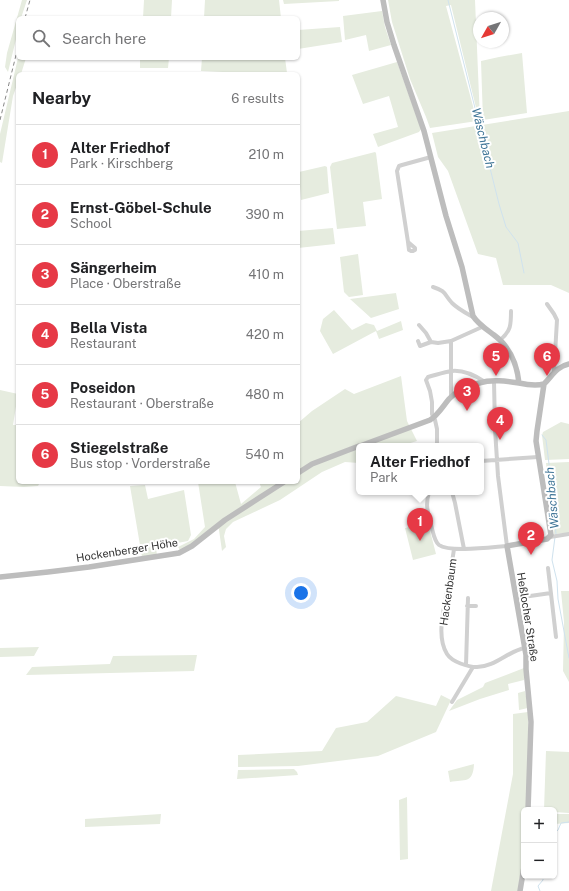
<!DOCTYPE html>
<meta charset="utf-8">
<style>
body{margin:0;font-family:"Public Sans",sans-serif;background:#f2f2f2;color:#202124}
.controls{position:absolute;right:12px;bottom:12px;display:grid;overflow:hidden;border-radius:6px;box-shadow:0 1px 3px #0004}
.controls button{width:36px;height:36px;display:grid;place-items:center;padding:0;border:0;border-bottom:1px solid #e0e0e0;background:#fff;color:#202124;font:20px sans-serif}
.compass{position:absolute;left:473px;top:12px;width:36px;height:36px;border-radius:50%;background:#fff;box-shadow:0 1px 3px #0004;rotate:231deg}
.you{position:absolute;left:301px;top:593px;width:14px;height:14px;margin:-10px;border:3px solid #fff;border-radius:50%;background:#1a73e8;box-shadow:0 0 0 6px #1a73e833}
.badge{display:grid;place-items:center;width:26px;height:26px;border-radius:50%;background:#e63946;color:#fff;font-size:13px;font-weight:700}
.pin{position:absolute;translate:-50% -33px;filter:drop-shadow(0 1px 2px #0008)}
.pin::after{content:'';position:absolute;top:21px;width:14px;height:12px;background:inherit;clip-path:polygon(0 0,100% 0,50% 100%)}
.popup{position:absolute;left:356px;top:443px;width:128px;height:52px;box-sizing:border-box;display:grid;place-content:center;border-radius:6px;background:#fff;filter:drop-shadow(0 1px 3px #0005);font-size:13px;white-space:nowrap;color:#757577}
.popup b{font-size:15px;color:#202124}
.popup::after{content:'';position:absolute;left:50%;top:100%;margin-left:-8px;border:8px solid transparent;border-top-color:#fff}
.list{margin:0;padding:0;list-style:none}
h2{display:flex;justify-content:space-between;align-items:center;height:52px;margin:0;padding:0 16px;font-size:17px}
h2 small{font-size:13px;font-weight:400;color:#757577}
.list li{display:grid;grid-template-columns:26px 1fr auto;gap:12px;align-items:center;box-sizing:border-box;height:60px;padding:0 16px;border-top:1px solid #e0e0e0}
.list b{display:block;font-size:15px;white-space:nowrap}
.list p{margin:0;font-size:13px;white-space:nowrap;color:#757577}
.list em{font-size:13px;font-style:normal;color:#757577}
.icon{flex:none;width:22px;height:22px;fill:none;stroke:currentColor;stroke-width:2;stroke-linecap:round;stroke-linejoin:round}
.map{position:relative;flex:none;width:569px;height:891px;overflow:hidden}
.search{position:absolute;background:#fff;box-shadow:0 1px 3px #0004;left:16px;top:16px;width:284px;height:44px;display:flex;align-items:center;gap:10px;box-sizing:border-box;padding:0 14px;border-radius:6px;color:#757577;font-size:15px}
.panel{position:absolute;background:#fff;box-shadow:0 1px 3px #0004;left:16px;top:72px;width:284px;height:412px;border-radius:6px}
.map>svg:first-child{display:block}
.green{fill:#e6ecdf}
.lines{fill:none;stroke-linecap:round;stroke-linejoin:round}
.stream{stroke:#cfe2ee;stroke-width:1}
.street{stroke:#d0d0d0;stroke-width:4}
.secondary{stroke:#bdbdbd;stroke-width:5.5}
.rail{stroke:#888;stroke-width:1;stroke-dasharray:4 3;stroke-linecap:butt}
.labels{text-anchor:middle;stroke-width:4;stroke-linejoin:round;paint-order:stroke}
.street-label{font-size:11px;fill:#333;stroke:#fff}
.water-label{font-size:12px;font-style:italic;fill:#3f7597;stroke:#fff}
</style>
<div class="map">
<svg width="569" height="891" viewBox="0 0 569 891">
<rect width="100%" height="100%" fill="#fff"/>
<path class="green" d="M22 0H27L21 18H18V31L8 72 5 67 7 53Z
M144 0H172L171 18H143Z
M205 0H279L281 18H204Z
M283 0H339V1L284 4Z
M388 0H475L480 120H479L451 5 446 6 477 121 430 128 426 117 410 79 392 22Z
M382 11 385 27 391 45 369 51 366 35 345 40 343 16Z
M340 27 342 42 298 49V30Z
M522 53 527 113 483 120 481 61 499 57Z
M18 58H26L21 74H18V82L13 96 2 163 0 162V134Z
M140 58H169L168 68H140Z
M202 58H285L287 73 267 74 201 71Z
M397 62 421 129 419 132 378 147 373 134 398 127 389 96 363 104 352 75Z
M569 111V293L551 285H503L496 258 478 254 448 171 438 157 432 133Z
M375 152 376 153 382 199 363 202 366 226 337 229 330 167 332 163Z
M325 166 327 167 329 193 301 200 299 172Z
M333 228 335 244 298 248V231Z
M358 254 363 295 349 297 344 292 340 257Z
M396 293 399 309 371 318 350 299Z
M334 310 352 330 366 323 374 325 377 331 401 321 403 330 379 339 376 331 333 354 320 331 323 319Z
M401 376 407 421 417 441 407 444V446H359V463L345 462 322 472 280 500 233 522 226 529 224 536 226 547 222 551 218 523 195 542 180 550 178 547 194 539 205 527 198 482H235L241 504 261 487 259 482H298V423L312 411 345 389 354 394Z
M0 390 18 394 13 425H18V482H40L38 486 24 487 0 486Z
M561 422 569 424V459L545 460 542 435 543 432Z
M569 462V533L554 534 546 463Z
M145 485 148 499 184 490 191 535 188 541 156 547 157 556 142 557 130 486Z
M428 523 436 554 413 560 405 528Z
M561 591H569V682L563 671 564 622Z
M39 647 34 656 0 657V648Z
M197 655 194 671 26 675 32 667 110 664 113 656Z
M524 668V680L508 684 509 690 480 699 449 711 457 700 483 687 485 683Z
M525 691 528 708 519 710 518 693Z
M441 695 451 700 436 732 378 756 298 766 238 767V755L322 751 336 728 367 722 396 696 436 706Z
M528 712 529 743 526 810H524V850L518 891H491L513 774V714Z
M546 751 569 752V813L554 812V810H544Z
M474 764C473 784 465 779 450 782L448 771Z
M294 769 297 772 298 775 237 779 238 770Z
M407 797 408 859 400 860 399 800Z
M161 814 160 824 85 827V819Z
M554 814H569V823L554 824Z"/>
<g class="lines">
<path class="stream" d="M448 0 499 204 506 227 518 243 524 273
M542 435 546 440 552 488 556 534
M555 537 552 560 557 581 558 599 569 658
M554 834 558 830 561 823 569 822
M540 891 538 886 543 880V876"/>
<path class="street" d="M408 242 415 248V250L413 251H411L409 250 408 242 397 171 399 166 402 165 431 157
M433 287C446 291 444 294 452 303 458 309 466 313 473 317
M547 304 554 314 557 320 554 371
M419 325 426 333 431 342 438 343 451 341 482 327
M500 340C511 331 511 325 511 311
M418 341 420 346 431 342
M451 397V341
M437 446V429L435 420 432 414V402L430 391 426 380 428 377C436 375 444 372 452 371 463 370 476 376 485 382
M481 461 538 457
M429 492C425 506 428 512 431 525 433 531 434 541 439 545 450 553 493 547 507 546L498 476 495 429 494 381
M452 492 455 503 464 549
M550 537 569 534
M454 549C452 563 450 577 447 591 444 610 436 636 447 654 452 662 468 667 477 667 495 667 508 651 525 648
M548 568 556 637
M516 598 551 593
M467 606H476
M466 665 468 598
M452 702 473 667"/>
<path class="secondary" d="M383 0 387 22 394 45 424 131 446 216 462 267 473 316C478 324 486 329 494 335 509 346 517 364 519 383
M544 384C553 375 556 367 569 364
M360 446 430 420C438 415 443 406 449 399 456 391 469 386 479 383 492 379 506 381 519 383 528 385 536 386 544 384
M298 473 312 464 359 446
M0 577 48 572 89 567 179 553 192 546 225 520 284 482
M528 810 531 722 526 669V655L507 546 547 539 551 535 536 441 537 431 544 384
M520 891 524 867"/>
<path class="rail" d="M25 18 30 0
M0 120 18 47"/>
</g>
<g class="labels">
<g class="street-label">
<text transform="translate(127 550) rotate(-9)" y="4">Hockenberger Höhe</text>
<text transform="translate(448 592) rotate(-82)" y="4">Hackenbaum</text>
<text transform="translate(528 617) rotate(81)" y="4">Heßlocher Straße</text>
</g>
<g class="water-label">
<text transform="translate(483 138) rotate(76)" y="4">Wäschbach</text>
<text transform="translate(552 498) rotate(-95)" y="4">Wäschbach</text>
</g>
</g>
</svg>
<div class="controls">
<button>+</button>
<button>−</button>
</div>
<svg class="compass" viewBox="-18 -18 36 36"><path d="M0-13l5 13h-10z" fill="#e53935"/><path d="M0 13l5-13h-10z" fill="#757577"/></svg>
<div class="you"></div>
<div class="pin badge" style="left:420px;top:541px">1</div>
<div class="popup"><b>Alter Friedhof</b>Park</div>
<div class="pin badge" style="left:531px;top:555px">2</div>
<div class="pin badge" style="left:467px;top:411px">3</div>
<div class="pin badge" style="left:500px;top:440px">4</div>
<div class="pin badge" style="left:496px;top:376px">5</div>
<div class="pin badge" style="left:547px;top:376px">6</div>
<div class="search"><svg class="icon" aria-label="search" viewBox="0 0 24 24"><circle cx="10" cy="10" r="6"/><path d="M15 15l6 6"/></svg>Search here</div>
<section class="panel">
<h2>Nearby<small>6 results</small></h2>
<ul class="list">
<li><span class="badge">1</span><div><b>Alter Friedhof</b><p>Park · Kirschberg</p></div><em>210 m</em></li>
<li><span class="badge">2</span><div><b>Ernst-Göbel-Schule</b><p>School</p></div><em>390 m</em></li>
<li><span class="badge">3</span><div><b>Sängerheim</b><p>Place · Oberstraße</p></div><em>410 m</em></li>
<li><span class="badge">4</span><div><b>Bella Vista</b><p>Restaurant</p></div><em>420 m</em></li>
<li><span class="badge">5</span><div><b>Poseidon</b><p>Restaurant · Oberstraße</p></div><em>480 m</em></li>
<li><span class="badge">6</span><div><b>Stiegelstraße</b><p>Bus stop · Vorderstraße</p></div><em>540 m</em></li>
</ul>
</section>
</div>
